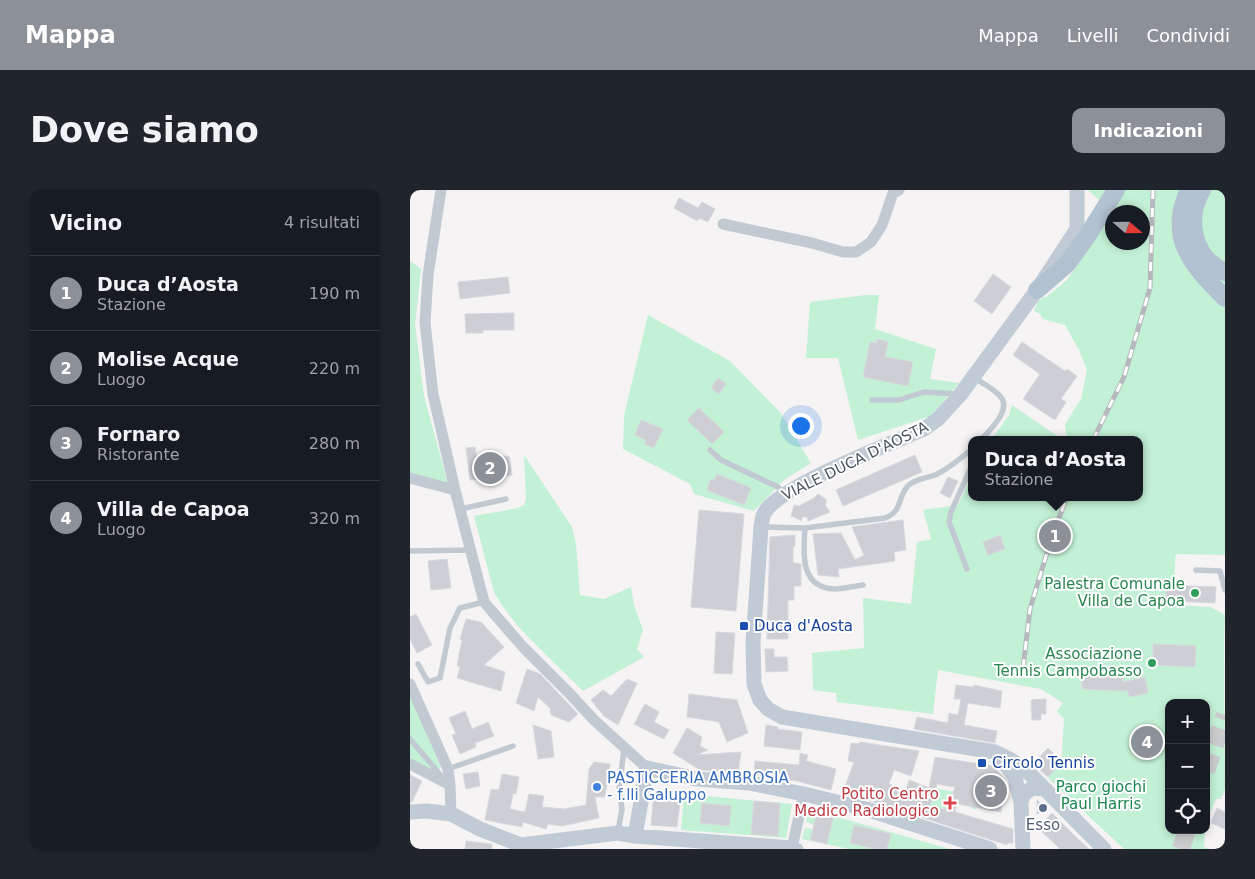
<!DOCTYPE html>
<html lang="it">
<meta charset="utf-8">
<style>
body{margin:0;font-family:"DejaVu Sans",sans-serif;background:#20242c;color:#f1f3f6}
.controls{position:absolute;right:15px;bottom:15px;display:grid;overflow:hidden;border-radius:10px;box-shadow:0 2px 8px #0003}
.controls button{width:45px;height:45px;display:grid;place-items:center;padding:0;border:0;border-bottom:1px solid #363941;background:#171b24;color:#f1f3f6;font:25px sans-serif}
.compass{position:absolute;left:695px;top:15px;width:45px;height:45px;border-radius:50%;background:#171b24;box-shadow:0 2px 8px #0003;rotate:110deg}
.you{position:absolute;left:390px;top:235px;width:18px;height:18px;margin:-12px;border:4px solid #fff;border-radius:50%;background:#1a73e8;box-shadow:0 0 0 8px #1a73e833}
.badge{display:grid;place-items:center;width:32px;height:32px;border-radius:50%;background:#8c9099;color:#fff;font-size:16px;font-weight:700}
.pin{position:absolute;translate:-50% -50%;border:2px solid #fff;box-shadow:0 1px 5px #0006}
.popup{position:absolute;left:558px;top:246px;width:175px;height:65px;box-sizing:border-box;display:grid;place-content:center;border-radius:10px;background:#171b24;filter:drop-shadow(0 1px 4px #0005);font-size:16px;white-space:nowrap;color:#9ea1a6}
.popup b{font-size:19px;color:#f1f3f6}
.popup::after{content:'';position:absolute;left:50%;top:100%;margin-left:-10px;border:10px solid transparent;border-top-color:#171b24}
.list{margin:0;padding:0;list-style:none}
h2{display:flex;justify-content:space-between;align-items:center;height:65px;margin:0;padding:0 20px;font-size:21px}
h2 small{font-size:16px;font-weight:400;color:#9ea1a6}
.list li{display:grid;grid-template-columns:32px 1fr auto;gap:15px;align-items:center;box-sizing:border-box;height:75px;padding:0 20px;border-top:1px solid #363941}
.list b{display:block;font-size:19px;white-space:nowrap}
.list p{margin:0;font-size:16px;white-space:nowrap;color:#9ea1a6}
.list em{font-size:16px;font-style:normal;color:#9ea1a6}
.icon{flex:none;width:28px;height:28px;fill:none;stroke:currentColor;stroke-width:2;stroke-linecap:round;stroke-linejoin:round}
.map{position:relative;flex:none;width:815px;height:659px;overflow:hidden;border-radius:10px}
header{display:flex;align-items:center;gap:30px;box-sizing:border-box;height:70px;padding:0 25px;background:#8c9099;color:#fff}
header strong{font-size:24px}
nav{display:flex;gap:28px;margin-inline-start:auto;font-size:18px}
.intro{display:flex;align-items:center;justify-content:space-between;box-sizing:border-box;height:120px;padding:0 30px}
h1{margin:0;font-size:35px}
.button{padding:12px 22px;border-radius:10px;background:#8c9099;color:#fff;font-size:18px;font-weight:700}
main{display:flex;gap:30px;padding:0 30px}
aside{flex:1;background:#171b24;border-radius:10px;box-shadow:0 2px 8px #0003}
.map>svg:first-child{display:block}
.green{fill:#c3f1d5;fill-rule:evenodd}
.building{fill:#cdcfd5;stroke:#d7d9de;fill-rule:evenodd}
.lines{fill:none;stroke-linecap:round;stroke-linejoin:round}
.primary-tunnel{stroke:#caccce;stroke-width:18;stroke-dasharray:18 9;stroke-linecap:butt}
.lane{stroke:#c1cad2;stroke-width:5.5}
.street{stroke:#c1cad2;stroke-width:11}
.secondary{stroke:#c1cbd6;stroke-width:15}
.primary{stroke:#b3c2d1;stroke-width:18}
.rail-casing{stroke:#b5b8bd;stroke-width:5}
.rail{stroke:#fff;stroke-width:3;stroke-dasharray:9;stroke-linecap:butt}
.leisure-dot{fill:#2e9e5b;stroke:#fff;stroke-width:2}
.transit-dot{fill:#1a4fb4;stroke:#fff;stroke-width:2}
.shop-dot{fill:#3f7fe0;stroke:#fff;stroke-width:2}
.health-dot{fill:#e0444e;stroke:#fff;stroke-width:2}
.service-dot{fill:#5c6f8a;stroke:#fff;stroke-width:2}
.labels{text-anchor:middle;stroke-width:4;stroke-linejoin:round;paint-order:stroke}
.street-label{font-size:15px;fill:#4a5661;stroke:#fff}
.leisure-label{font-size:15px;fill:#27864d;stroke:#fff;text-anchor:end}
.transit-label{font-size:15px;fill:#164399;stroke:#fff;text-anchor:start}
.shop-label{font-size:15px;fill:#366cbe;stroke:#fff;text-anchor:start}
.park-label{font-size:15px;fill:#17864f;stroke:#fff}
.health-label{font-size:15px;fill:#be3a42;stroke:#fff;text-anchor:end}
.service-label{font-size:15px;fill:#4e5e75;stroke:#fff}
</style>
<header>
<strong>Mappa</strong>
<nav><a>Mappa</a><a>Livelli</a><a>Condividi</a></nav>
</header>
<div class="intro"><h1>Dove siamo</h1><a class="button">Indicazioni</a></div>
<main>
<aside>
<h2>Vicino<small>4 risultati</small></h2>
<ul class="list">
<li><span class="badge">1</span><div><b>Duca d’Aosta</b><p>Stazione</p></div><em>190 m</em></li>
<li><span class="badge">2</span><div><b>Molise Acque</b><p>Luogo</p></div><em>220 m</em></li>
<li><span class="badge">3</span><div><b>Fornaro</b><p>Ristorante</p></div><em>280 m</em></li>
<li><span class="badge">4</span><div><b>Villa de Capoa</b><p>Luogo</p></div><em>320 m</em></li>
</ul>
</aside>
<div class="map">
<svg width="815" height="659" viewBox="0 0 815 659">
<rect width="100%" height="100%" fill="#f5f3f3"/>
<path class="green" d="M678 0H815V365L766 364 765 371 764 415 800 417 815 425 814 451 815 599 811 609H806L796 632V513H759V640H795L794 657 799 659H714L641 591 638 587 646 579H651L654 529 647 521 653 513 631 499 528 480 523 524 427 512 426 503 403 500 402 463 454 458 453 408 501 414 507 352 521 349 513 320 548 315 561 287V307H729V250H657L655 234 671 209 677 180 670 162 655 135 633 129 630 124 624 121 628 111 640 104 657 90 686 45 690 11ZM702 22H732V52H702Z
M0 71 11 79 5 134 14 206 38 294 0 283Z
M456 105H469L465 139 526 159 520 189 549 193 521 226 448 250 428 168H396L400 112Z
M238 125 320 171 370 222 401 273 374 290 344 321 284 304 280 294 213 259 214 226Z
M602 215 653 250H581L599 225Z
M114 265 162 337 166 354 170 405 194 409 221 397 224 415 233 440 227 459 234 467 173 501C144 471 104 439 84 402L64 326 108 318 114 315 116 309Z
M0 505 31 578 21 581 0 569Z
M517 597 570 606 566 620 561 618 562 614 542 606 538 617 529 619 520 616 525 600Z
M274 604 382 614 376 648 271 640Z
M399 619 540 659H439L392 649 395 638 403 639 404 635 396 632Z"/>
<path class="building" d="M269 8 288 18 292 12 305 19 298 32 289 28 287 31 264 18Z
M583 84 601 97 582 124 564 111Z
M98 87 100 103 50 109 48 92Z
M104 123V140H73V143H56L55 124Z
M467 149 478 152 475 167 503 172 498 196 453 187 460 152 467 153Z
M612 152 655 181 657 179 667 186 651 209 656 212 645 230 613 209 630 184 603 165Z
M308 188 316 194 309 204 301 198Z
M289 218 314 242 302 254 277 230Z
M231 230 253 239 244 258 235 254 236 250 225 245Z
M65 257 67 270 99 266 102 285 60 290 56 258Z
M505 265 512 282 433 316 426 300Z
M307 284 341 298 334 315 297 300 300 290 305 289Z
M538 287 548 291 540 308 530 303Z
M408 304 417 310 415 315 420 322 398 331 397 327H392V331L381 326 384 315 389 316 404 308Z
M289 320 334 324 326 421 281 417Z
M493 330 496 360 484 362 485 371 428 379 429 387 408 385 403 344 431 343 445 370 454 365 442 337Z
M385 345V356H383V373L391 374V396H384V410H378V449H357L360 347Z
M590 345 595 359 578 365 573 352Z
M37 369 41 398 21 400 18 371Z
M756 395 806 397 805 413 764 411V408H756Z
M6 424 22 455 7 463 0 449V427Z
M56 429 71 432 94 457 74 475 95 482 91 501 47 488 50 477 47 475 52 450 50 449Z
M306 442 325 443 322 484 304 483Z
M743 454 786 456 785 477 743 475Z
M355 459H364V467H377L378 481 356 482Z
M117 479 130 484 168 524 159 532 141 525 140 518 128 507 124 521 106 513Z
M672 483 713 485V492L735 487 738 503 719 507 718 501 672 499Z
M217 489 227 493 208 535 194 526 181 510 193 500 201 506Z
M546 495 563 497 564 495 592 501 590 518 558 513 554 535 587 541 585 553 504 539 507 527 538 533 539 523 548 525 551 509H544Z
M279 504 327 510 338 543 317 552 309 532 277 527Z
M636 509V524H631V530H622L621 510Z
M235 514 249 522 244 532 259 540 254 549 224 534Z
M55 521 62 539 78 532 84 546 65 553 66 557 50 564 42 545 46 544 39 528Z
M123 535 141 541 144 567 128 569Z
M356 535 368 537 367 539 392 542 390 560 354 556Z
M277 538 292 547 290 556 298 560 286 565 331 562 328 583 290 580 263 563Z
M450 552 509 561 501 586 484 580 479 594 496 600 499 590 519 598 525 567 584 576 596 591 598 597H592L591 622 547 614 545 622 603 639V653H597V655L433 602 444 572 438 571 441 553 449 554ZM527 594 545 597 538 617 534 619H529L520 616Z
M638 558 644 564 640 569 648 577 638 587 623 574Z
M390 563 398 565 396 571 426 579 421 600 387 591 344 584 345 571 389 575Z
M184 572 200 574 195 607H185L189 628 152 636 138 634 136 639 113 632 112 637 75 630 81 599 89 600 92 584 109 587 106 604 103 603 100 619 115 622 119 604 134 606 132 617 154 619 176 615 179 579Z
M68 582 70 596 56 599 53 584Z
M0 585 12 591 2 612 0 613Z
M244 602 271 604 267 637 241 635Z
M627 610 639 619 627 624Z
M344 611 370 613 368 646 341 644Z
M292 613 321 616 319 636 290 633Z
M807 618 815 622V639L801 633Z
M407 623 423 628 417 654 400 650Z
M642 623 666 647 679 659H650L628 638Z
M444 635 481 644 477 659H465L440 653Z
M56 651 82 654V659H55Z"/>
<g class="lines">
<path class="primary-tunnel" d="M796 581 815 525
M771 659 777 640"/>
<path class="lane" d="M563 187C572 193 583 198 590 206 603 220 579 240 571 250
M462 210H489L514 202 548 204
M300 260 311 270 368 297 373 303
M51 319 96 309
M351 337 395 338 475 328C494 321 487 305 499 295 506 289 517 288 525 285 538 280 550 268 561 260
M395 338C393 364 390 398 425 399 434 399 444 396 453 395
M0 361 61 360
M557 379 539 332 541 322 561 277
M786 380 810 381 815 400
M8 474 18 492 30 488 40 438 50 418 74 412
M0 549 33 588
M38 579 103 556
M208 641 212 619 209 599 214 559"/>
<path class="street" d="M31 0 18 85 15 133 23 204 45 300 74 412 113 457 159 503 184 530 237 578
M313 34 402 53 433 62H446L461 52 472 35 483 3 489 0
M0 288 45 300
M0 494 38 579 40 595
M0 574 40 595 41 624
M388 659 382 658 394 604"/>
<path class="secondary" d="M667 0V39L627 100 550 205 528 229 514 239C482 253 369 297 355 322 352 326 352 332 351 337L343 453 344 494 350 510 358 519 372 527 585 562 601 570 617 581 694 659
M591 569 605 587 611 613
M0 622 17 621 41 624 70 639 111 655 208 643 225 646 382 658V659
M225 646 237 578 287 589 339 593 394 604 456 619 580 659
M613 659 611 613 613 605 622 598 634 599"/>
<path class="primary" d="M779 0C756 48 783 76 815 108
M792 0C775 29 783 68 815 82
M627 100 657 74 676 48 706 0"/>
<defs>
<path id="rail" d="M683 250 714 187 740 98 743 0
M613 478 620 419 642 346 657 307"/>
</defs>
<use href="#rail" class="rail-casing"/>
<use href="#rail" class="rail"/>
</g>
<g class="leisure-dot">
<circle cx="785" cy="403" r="5"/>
<circle cx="742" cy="473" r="5"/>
</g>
<g class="transit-dot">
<rect x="329" y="431" width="10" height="10" rx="2.5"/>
<rect x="567" y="568" width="10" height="10" rx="2.5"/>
</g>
<circle class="shop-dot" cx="187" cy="597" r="5"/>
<path class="health-dot" d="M537.5 605.5h5v5h5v5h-5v5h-5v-5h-5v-5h5z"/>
<circle class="service-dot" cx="633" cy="618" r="5"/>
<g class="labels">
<g class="street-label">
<text transform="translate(445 271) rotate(-26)" y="5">VIALE DUCA D'AOSTA</text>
</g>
<g class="leisure-label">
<text x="775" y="399">Palestra Comunale<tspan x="775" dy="17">Villa de Capoa</tspan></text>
<text x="732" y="469">Associazione<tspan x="732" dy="17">Tennis Campobasso</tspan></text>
</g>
<g class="transit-label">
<text x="344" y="441">Duca d'Aosta</text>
<text x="582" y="578">Circolo Tennis</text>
</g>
<g class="shop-label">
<text x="197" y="593">PASTICCERIA AMBROSIA<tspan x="197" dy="17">- f.lli Galuppo</tspan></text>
</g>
<g class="park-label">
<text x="691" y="602">Parco giochi<tspan x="691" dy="17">Paul Harris</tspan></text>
</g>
<g class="health-label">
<text x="529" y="609">Potito Centro<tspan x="529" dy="17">Medico Radiologico</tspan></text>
</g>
<g class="service-label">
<text x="633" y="640">Esso</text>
</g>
</g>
</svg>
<div class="controls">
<button>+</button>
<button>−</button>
<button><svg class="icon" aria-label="locate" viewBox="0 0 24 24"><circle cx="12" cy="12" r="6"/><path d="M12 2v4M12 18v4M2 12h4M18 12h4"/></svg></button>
</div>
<svg class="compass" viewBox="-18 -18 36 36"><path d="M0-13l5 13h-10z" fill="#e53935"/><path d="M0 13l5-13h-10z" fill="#9ea1a6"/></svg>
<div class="you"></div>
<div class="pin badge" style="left:645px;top:346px">1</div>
<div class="popup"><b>Duca d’Aosta</b>Stazione</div>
<div class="pin badge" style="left:80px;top:278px">2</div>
<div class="pin badge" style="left:581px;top:601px">3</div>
<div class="pin badge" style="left:737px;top:552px">4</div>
</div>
</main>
